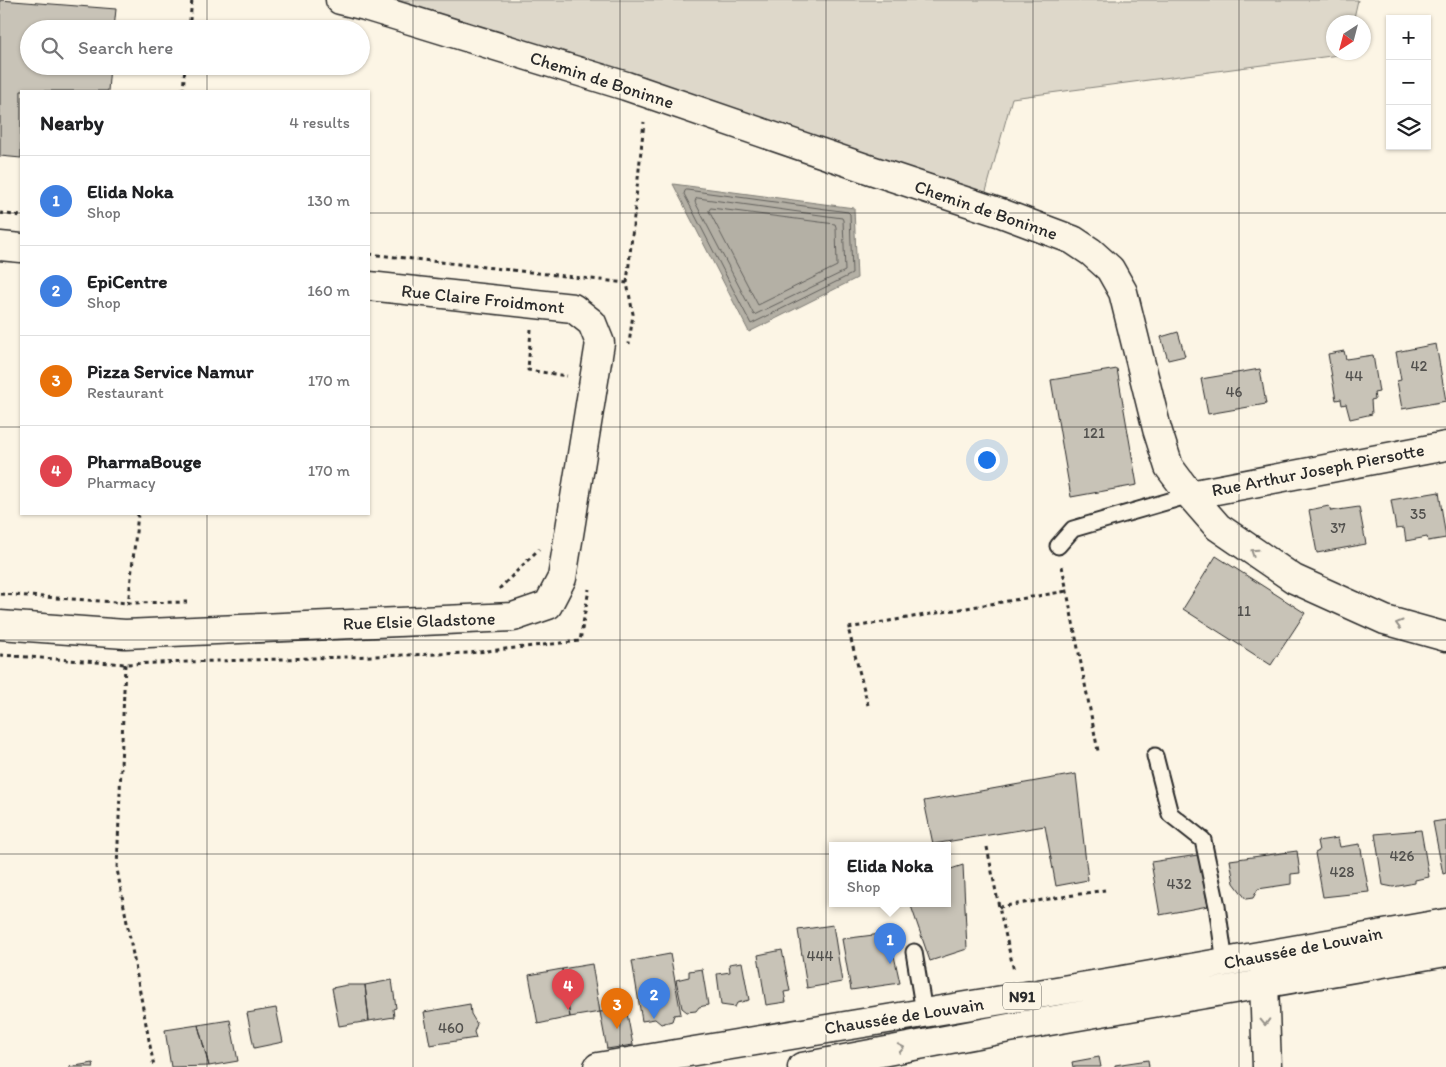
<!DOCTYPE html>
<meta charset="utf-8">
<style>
body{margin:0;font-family:Itim,sans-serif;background:#f6f6f6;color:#202124}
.controls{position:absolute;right:15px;top:15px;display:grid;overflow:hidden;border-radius:0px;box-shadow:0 1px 4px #0004}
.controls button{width:45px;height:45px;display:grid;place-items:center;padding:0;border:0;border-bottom:1px solid #e0e0e0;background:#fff;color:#202124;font:25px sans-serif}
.compass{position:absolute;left:1326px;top:15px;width:45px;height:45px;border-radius:50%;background:#fff;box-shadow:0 1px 4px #0004;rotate:216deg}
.you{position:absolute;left:986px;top:459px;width:18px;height:18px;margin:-12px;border:4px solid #fff;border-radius:50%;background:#1a73e8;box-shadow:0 0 0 8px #1a73e833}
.badge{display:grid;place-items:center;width:32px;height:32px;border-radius:50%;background:#0f766e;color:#fff;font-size:16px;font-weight:700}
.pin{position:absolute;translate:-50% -41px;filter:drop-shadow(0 1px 2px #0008)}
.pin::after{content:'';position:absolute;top:26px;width:18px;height:15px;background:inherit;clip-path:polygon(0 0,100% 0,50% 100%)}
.popup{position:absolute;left:829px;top:842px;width:122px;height:65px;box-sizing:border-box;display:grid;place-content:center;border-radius:0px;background:#fff;filter:drop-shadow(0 1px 4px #0005);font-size:16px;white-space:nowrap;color:#757577}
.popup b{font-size:19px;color:#202124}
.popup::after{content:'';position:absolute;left:50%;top:100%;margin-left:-10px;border:10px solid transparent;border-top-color:#fff}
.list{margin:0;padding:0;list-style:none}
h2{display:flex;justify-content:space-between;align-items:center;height:65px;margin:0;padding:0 20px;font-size:21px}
h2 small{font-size:16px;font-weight:400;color:#757577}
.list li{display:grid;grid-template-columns:32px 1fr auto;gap:15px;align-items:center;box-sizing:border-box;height:90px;padding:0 20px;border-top:1px solid #e0e0e0}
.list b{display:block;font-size:19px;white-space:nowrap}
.list p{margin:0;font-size:16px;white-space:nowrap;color:#757577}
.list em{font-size:16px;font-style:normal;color:#757577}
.icon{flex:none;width:28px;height:28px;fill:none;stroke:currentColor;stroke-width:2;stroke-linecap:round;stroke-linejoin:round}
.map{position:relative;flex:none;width:1446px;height:1067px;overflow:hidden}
.search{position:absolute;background:#fff;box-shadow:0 1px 4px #0004;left:20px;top:20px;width:350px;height:55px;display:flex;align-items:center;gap:12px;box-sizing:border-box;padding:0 18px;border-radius:28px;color:#757577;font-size:19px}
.panel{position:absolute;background:#fff;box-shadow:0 1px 4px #0004;left:20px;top:90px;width:350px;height:425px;border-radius:0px}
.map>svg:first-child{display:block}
.green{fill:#ded8ca;stroke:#84827a}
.water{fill:#b4b0a5;stroke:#7d7b74}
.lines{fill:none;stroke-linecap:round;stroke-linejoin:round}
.shore{stroke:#62605c;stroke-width:1}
.building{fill:#c8c3b7;stroke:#2b2b2b}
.lane-casing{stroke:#2b2b2b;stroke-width:19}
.street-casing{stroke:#2b2b2b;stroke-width:31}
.secondary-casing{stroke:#2b2b2b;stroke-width:31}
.primary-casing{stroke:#2b2b2b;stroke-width:31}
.path{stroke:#2b2b2b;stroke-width:3;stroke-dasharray:4 4;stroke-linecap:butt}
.lane{stroke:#fcf5e5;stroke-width:15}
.street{stroke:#fcf5e5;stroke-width:28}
.secondary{stroke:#fcf5e5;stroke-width:28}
.primary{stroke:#fcf5e5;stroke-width:28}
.oneway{stroke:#949088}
.grid{fill:none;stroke:#2b2b2b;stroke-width:1;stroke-opacity:0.55}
.labels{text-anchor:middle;stroke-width:5;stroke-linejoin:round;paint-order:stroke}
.number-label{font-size:15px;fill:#52514e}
.shield{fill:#fcf5e5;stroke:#6a6863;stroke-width:1}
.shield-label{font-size:16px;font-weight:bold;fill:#2b2b2b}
.street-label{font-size:18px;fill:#2b2b2b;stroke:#fcf5e5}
</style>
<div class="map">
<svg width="1446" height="1067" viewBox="0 0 1446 1067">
<rect width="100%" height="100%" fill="#fcf5e5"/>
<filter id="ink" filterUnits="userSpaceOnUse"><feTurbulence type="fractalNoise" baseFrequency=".02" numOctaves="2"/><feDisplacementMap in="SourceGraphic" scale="10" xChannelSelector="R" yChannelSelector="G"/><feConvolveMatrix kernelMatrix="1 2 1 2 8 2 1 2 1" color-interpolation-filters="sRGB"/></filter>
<g filter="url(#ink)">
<path class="green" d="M393 0H1358L1353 22H1334V52L1347 53 1346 54 1012 98 985 195Z"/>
<path class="water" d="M673 184 854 208 857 278 749 332Z"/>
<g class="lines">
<path class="shore" d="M687 190 848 212 850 214 852 274 751 324 684 194 685 191Z
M698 198 842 218 843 220 845 271 754 315 695 202 696 199Z
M711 208 835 224 836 227 837 266 758 305 709 211Z"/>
</g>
<path class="building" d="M0 0 116 9 114 29H29V66H110L108 91H21V158L0 156Z
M1178 332 1185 356 1168 360 1161 337Z
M1436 344 1446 401 1402 409 1397 381 1401 380 1396 352Z
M1344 351 1346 359 1373 355 1379 392 1374 393 1375 399 1371 400 1372 414 1350 419 1346 404 1342 405 1341 399 1336 400 1328 354Z
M1117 369 1137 485 1071 497 1051 380Z
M1260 369 1266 404 1208 414 1201 379Z
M1439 492 1446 538 1428 541 1427 537 1406 541 1404 528 1396 529 1391 500Z
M1329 506 1331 511 1359 507 1366 544 1317 553 1309 510Z
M1216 556 1305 613 1271 665 1183 609Z
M1076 774 1088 880 1056 886 1045 826 933 844 924 801Z
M1446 820V873L1443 874 1433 822Z
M1421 830 1429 877 1415 880V883L1393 887 1383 885 1375 834Z
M1338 838 1340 847 1360 844 1369 892 1323 897 1315 853 1319 851 1317 841Z
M1297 851 1300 873 1291 874V884L1258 889 1253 898 1246 899 1234 883 1230 860Z
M1198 855 1208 906 1160 915 1151 862Z
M963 865 967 949 930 961 910 903H948V870Z
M833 925 842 982 807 988 798 930Z
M889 933 900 983 851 990 842 939Z
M782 950 790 991 784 992 786 1002 766 1005 758 955Z
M670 954 681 1014 674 1015 672 1021 661 1024 655 1019 642 1021 632 961Z
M742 962 749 1000 737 1003 735 1007 721 1005 717 974 730 972 729 964Z
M592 964 600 1012 570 1017 562 969Z
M562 969 570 1017 538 1024 529 975Z
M702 969 708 1005 699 1007 696 1011 687 1012 682 1008 676 980 689 977V971Z
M392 980 396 1008 393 1009 394 1017 369 1021 365 985Z
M347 985H365L369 1021 339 1026 332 988Z
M470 1004 471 1014 477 1024 474 1032 476 1038 430 1045 424 1012Z
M276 1008 283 1042 254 1048 247 1013Z
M626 1008 633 1045 607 1049 600 1012Z
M230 1020 238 1061 209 1066 198 1025Z
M198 1025 209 1066 171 1067 165 1030Z
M1099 1057 1101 1067H1073L1072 1062Z
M1148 1060 1149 1067H1115V1065Z
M93 1063 94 1067H69Z"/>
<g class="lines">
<defs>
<path id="lane" d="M1058 546 1073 529 1190 495
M1155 756 1170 814 1203 840 1217 906 1225 963
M914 952 924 1012
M1258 970 1446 938"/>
<path id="street" d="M340 0 365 6 626 86 871 170 1001 213 1073 240 1091 252 1110 269 1123 292 1157 429 1169 467 1190 495 1218 527 1294 579 1385 620 1446 637
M1190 495 1446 446
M1265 960 1264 982 1267 1067"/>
<path id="secondary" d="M0 246 21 248
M0 625 125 634 513 617 548 605 562 578 600 343 592 323 573 308 369 286"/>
<path id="primary" d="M598 1067 1123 980 1446 923
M802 1067 1009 1028 1446 952"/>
</defs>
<use href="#lane" class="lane-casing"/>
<use href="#street" class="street-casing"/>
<use href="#secondary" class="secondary-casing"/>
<use href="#primary" class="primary-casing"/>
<path class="path" d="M189 29 192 0
M183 91 185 66
M0 213 21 216
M369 254 627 283 633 314 629 344
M627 283 644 122
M531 329 528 370 567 376
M1062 566 1098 751
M499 589 539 549
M0 594 129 603 187 602
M128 605 138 514
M0 655 125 664 469 653 580 641 589 589
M125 664 117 869 154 1067
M868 705 848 628 1067 591
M987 847 999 907 1014 971
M999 907 1105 890"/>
<use href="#lane" class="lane"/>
<use href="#street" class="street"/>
<use href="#secondary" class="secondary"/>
<use href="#primary" class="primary"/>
</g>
<defs><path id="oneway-chevron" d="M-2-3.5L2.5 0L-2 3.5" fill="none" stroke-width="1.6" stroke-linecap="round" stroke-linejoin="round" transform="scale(1.25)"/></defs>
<g class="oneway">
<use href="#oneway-chevron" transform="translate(1254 552) rotate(-146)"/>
<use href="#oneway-chevron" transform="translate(1399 624) rotate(-164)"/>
<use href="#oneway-chevron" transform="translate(1265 1022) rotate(88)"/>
<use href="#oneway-chevron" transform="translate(901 1048) rotate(-11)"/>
</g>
</g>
<path class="grid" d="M207 0V29M413 0V1067M620 0V1067M826 0V1067M1033 0V1067M1239 0V1067M207 66V91M0 213H21M369 213H1446M0 427H21M369 427H1446M207 514V1067M0 640H1446M0 854H1446"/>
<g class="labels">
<g class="number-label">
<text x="1419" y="371">42</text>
<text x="1354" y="381">44</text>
<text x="1234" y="397">46</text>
<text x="1094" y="438">121</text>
<text x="1418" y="519">35</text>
<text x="1338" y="533">37</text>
<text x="1244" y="616">11</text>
<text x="1402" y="861">426</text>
<text x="1342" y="877">428</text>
<text x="1179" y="889">432</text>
<text x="820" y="961">444</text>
<text x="451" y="1033">460</text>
</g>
<rect class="shield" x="1003" y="982.5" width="38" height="27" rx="4"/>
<g class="shield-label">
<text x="1022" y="1002">N91</text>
</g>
<g class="street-label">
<text transform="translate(602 80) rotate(18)" y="6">Chemin de Boninne</text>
<text transform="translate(986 210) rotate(19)" y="6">Chemin de Boninne</text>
<text transform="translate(483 299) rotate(6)" y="6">Rue Claire Froidmont</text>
<text transform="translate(1318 470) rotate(-11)" y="6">Rue Arthur Joseph Piersotte</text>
<text transform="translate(419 621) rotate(-2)" y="6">Rue Elsie Gladstone</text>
<text transform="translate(1303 948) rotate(-11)" y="6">Chaussée de Louvain</text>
<text transform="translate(904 1016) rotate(-9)" y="6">Chaussée de Louvain</text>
</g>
</g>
</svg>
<div class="controls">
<button>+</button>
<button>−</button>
<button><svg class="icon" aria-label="layers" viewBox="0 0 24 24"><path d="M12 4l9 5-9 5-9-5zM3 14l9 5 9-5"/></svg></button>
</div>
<svg class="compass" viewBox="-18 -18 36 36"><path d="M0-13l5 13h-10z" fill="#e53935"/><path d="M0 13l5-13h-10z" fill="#757577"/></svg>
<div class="you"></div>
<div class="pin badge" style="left:890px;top:964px;background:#3f7fe0">1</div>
<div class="popup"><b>Elida Noka</b>Shop</div>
<div class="pin badge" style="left:654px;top:1019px;background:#3f7fe0">2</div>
<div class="pin badge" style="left:617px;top:1029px;background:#e8710a">3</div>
<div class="pin badge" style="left:568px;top:1010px;background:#e0444e">4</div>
<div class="search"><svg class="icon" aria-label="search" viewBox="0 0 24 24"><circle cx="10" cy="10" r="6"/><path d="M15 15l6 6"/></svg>Search here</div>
<section class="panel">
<h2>Nearby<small>4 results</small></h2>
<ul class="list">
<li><span class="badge" style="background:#3f7fe0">1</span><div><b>Elida Noka</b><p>Shop</p></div><em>130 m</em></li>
<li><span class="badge" style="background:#3f7fe0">2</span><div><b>EpiCentre</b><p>Shop</p></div><em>160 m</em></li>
<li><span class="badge" style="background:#e8710a">3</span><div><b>Pizza Service Namur</b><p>Restaurant</p></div><em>170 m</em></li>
<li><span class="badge" style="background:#e0444e">4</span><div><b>PharmaBouge</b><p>Pharmacy</p></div><em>170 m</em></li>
</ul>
</section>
</div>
